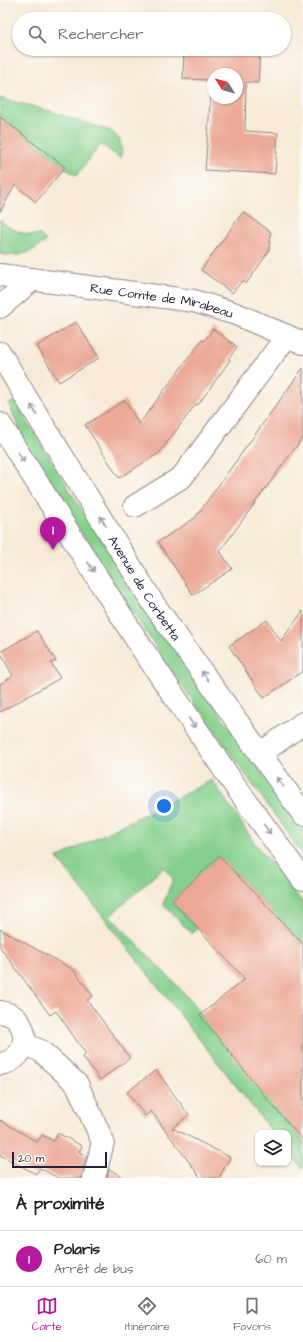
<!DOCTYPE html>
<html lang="fr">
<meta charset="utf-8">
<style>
body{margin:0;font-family:"Architects Daughter",sans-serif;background:#f2f2f2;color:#222}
.controls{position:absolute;right:12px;bottom:12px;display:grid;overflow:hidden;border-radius:8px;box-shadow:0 1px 3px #0004}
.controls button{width:36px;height:36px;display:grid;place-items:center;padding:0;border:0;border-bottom:1px solid #e0e0e0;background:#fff;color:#222;font:20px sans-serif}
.compass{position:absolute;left:207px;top:68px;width:36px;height:36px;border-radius:50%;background:#fff;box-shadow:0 1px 3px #0004;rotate:307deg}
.scale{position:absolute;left:12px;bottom:10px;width:95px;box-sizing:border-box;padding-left:4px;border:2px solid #22223b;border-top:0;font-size:11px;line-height:14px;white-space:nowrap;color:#22223b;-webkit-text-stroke:3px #fdfcf7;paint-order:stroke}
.you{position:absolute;left:164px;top:806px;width:14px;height:14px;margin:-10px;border:3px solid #fff;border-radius:50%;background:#1a73e8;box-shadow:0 0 0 6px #1a73e833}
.badge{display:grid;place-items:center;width:26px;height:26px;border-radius:50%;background:#b5179e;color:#fff;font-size:13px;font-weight:700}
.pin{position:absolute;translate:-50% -33px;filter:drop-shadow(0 1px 2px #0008)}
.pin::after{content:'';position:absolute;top:21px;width:14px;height:12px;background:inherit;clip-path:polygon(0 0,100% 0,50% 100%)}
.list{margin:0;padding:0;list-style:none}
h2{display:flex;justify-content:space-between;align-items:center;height:52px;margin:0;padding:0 16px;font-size:17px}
h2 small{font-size:13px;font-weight:400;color:#767676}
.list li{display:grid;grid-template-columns:26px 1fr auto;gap:12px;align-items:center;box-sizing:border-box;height:56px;padding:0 16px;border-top:1px solid #e0e0e0}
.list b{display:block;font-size:15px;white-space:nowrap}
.list p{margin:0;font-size:13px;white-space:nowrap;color:#767676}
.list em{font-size:13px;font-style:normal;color:#767676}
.icon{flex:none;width:22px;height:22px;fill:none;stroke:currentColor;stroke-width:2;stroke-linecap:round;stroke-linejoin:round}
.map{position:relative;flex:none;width:303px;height:1178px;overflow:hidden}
.search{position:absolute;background:#fff;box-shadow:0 1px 3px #0004;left:12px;right:12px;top:12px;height:44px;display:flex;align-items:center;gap:10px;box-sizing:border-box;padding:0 14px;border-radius:22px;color:#767676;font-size:15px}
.sheet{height:108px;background:#fff}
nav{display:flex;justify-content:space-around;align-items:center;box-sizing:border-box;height:56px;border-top:1px solid #e0e0e0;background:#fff;font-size:11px;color:#767676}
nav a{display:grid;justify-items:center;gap:2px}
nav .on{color:#b5179e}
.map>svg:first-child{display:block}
.green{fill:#85d08d;stroke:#547964}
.building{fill:#eca995;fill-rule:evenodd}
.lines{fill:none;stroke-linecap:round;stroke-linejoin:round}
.minor-casing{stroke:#8c868a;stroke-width:24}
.minor{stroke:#fff;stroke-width:22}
.oneway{stroke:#9c9ca7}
.labels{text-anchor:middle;stroke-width:3.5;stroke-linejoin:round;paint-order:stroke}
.street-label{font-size:13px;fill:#22223b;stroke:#fdfcf7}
</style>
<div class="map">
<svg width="303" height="1178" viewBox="0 0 303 1178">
<rect width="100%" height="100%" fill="#fdfcf7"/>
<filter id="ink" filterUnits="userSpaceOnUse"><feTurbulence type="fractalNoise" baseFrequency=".025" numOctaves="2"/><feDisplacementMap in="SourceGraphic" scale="8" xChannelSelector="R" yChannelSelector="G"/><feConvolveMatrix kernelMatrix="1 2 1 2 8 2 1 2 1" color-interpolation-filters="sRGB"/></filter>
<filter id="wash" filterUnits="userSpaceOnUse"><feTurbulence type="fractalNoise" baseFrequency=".012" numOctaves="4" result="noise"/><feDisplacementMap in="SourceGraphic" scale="16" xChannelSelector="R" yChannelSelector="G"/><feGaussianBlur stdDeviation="0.9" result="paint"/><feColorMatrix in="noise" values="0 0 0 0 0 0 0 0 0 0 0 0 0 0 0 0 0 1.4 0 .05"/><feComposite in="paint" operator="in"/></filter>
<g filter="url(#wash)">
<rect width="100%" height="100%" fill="#f7ebd8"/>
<path class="green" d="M0 98 50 111 111 131 120 140 122 152 120 158 101 144 76 176 5 121 0 127Z
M0 220C9 230 27 236 40 235L46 241C30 253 20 258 0 254Z
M15 401 75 499 149 612 248 754 303 829V855L174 674 118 590 26 446 9 404Z
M212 780 256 845 303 903V944L219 856 172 901 197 928 192 934 163 904 173 879 164 867 110 916 186 995 240 1064 303 1140V1168L288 1152V1133H273L57 858Z"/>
<g id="blocks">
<path class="building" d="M184 49H260L258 83 246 82 245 131 278 133 275 174 205 170 212 80 183 79ZM213 74H237V98H213Z
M0 117 65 167 36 202 15 185 0 212Z
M243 212 271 232 269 251 246 284 242 281 232 293 201 270Z
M76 322 99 358 59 382 37 346Z
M213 329 237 347 228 359 230 360 198 405 196 404 159 453 119 478 85 425 125 400 139 424 202 340 204 341Z
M303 368V437L220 551 232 569 193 595 158 542 195 518Z
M303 611V671L264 698 229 646 267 620 281 641Z
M37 631 56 661 51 663 60 678 0 712V684L13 676 0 652Z
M219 856 303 944V1140L267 1099 200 1015 245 979 172 901Z
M0 929 74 970 93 996 87 1000 130 1058 100 1080 83 1057 86 1054 56 1011 50 1015 0 947Z
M156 1070 189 1115 172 1128 230 1157 219 1178H201L151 1111 145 1116 127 1092Z
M0 1120 37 1142 42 1135 54 1141 58 1133 82 1146 79 1152 87 1156 82 1178H58L40 1168 36 1174 0 1155Z
M109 1169 124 1178H107Z"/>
</g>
</g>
<g filter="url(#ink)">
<use href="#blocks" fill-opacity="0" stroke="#8c868a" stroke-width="1"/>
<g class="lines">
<defs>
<g id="minor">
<path id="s1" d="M0 275 194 301 236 314 303 343"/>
<path d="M0 307 33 279"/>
<path id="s2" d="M0 353 27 399 155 606 303 814"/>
<path d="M0 424 143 650 231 780 303 880"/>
<path d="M135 506 182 477 287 336"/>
<path d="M260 754 303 723"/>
<path d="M0 1012C32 1015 32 1060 0 1064"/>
<path d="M24 1044 41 1051 77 1084 103 1142 94 1178"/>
</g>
</defs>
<use href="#minor" class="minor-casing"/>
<use href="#minor" class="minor"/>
</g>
<defs><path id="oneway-shaft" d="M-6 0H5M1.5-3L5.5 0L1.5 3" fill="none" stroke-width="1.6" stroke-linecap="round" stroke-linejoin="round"/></defs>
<g class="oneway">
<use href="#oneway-shaft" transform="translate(34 410) rotate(-122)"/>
<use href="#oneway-shaft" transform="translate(21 457) rotate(58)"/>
<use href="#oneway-shaft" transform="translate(103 521) rotate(-122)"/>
<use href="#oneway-shaft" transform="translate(91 567) rotate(58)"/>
<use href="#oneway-shaft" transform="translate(205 676) rotate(-125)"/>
<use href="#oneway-shaft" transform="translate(192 723) rotate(56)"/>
<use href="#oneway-shaft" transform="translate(280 782) rotate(-126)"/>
<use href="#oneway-shaft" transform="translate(267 829) rotate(54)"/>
</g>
</g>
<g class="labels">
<g class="street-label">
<text dy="5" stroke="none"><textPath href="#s1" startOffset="164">Rue Comte de Mirabeau</textPath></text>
<text dy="5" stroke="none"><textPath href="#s2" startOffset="276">Avenue de Corbetta</textPath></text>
</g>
</g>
</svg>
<div class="controls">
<button><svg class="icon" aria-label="layers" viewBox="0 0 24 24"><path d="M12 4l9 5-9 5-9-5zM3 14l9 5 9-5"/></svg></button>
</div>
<svg class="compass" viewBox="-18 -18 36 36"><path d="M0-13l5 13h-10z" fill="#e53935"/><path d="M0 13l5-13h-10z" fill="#767676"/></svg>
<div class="scale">20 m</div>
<div class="you"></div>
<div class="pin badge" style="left:53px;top:550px">1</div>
<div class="search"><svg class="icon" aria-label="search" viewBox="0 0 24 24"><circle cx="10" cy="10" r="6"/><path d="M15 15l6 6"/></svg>Rechercher</div>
</div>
<section class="sheet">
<h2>À proximité<small></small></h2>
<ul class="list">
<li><span class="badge">1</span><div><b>Polaris</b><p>Arrêt de bus</p></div><em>60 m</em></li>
</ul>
</section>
<nav>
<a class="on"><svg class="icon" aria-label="map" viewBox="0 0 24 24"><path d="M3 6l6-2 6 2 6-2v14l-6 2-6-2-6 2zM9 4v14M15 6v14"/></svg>Carte</a>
<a><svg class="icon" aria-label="directions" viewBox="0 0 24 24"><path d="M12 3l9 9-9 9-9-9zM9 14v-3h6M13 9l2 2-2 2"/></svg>Itinéraire</a>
<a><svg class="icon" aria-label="saved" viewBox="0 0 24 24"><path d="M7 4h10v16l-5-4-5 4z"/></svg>Favoris</a>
</nav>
